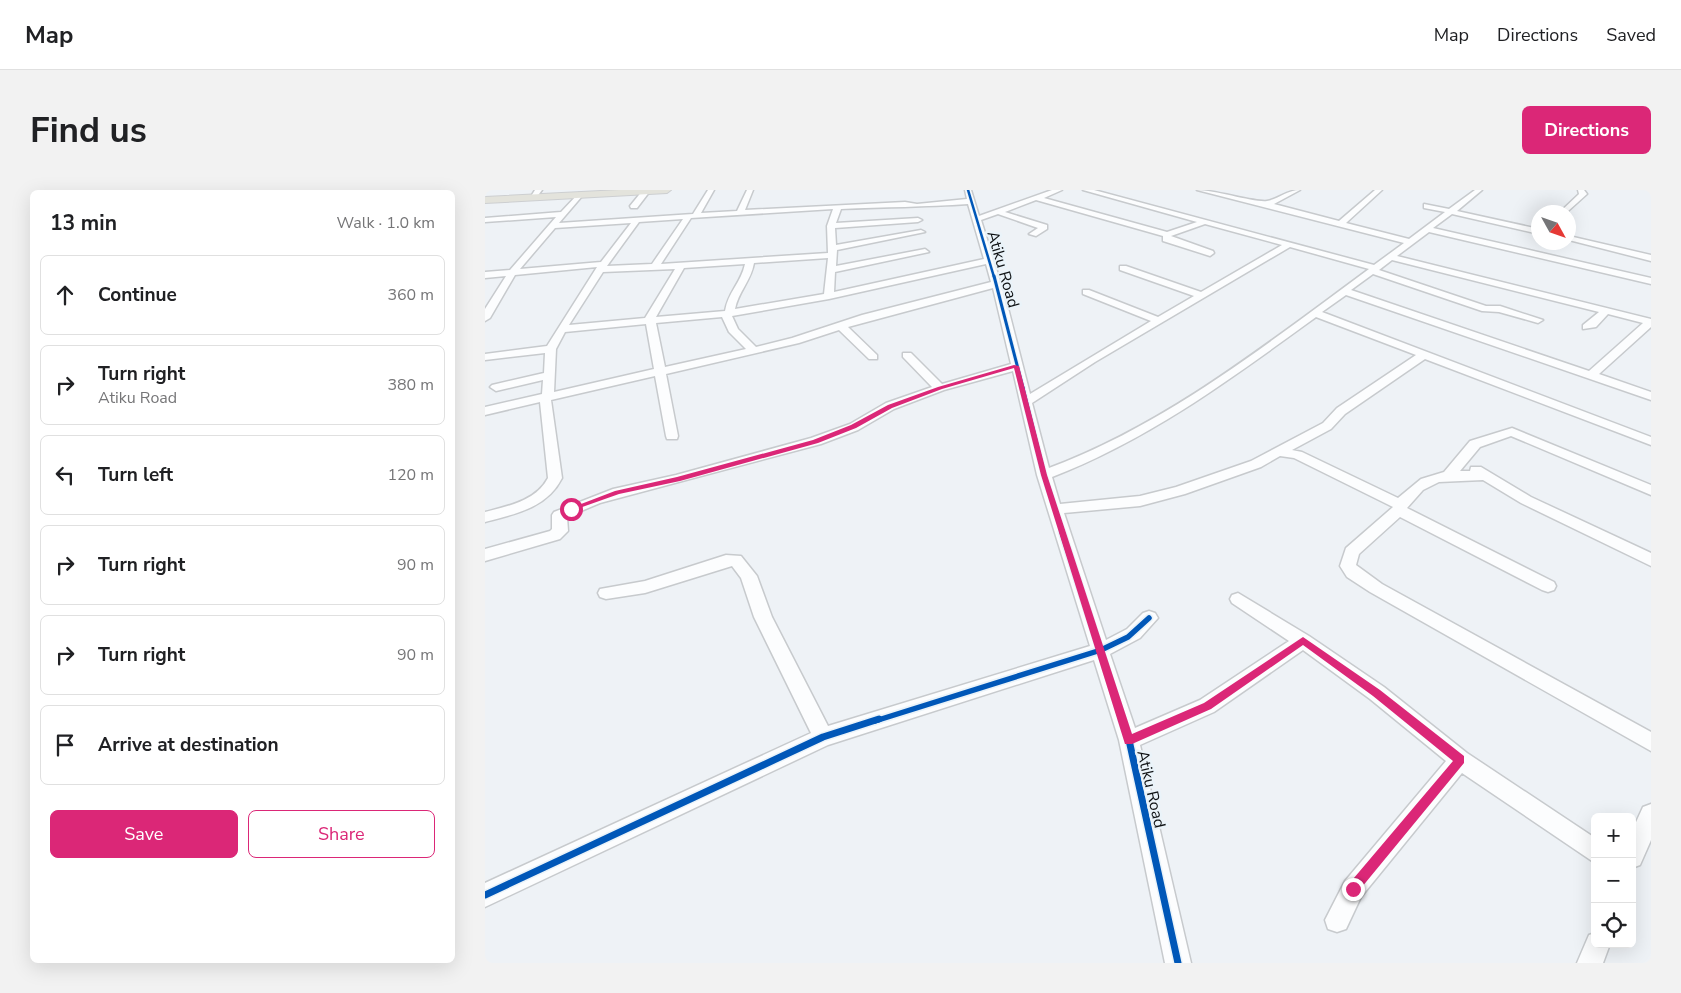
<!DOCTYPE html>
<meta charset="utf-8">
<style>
body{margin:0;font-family:"Nunito Sans",sans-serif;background:#f2f2f2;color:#202124}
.controls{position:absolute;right:15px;bottom:15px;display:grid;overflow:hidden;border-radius:8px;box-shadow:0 5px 20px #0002}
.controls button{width:45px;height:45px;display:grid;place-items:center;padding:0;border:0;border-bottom:1px solid #e0e0e0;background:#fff;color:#202124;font:25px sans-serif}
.compass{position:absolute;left:1046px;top:15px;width:45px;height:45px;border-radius:50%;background:#fff;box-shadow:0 5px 20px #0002;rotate:130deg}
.stop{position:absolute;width:15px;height:15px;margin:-11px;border:4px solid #db2777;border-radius:50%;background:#fff}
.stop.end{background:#db2777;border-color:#fff;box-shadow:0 1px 5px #0008}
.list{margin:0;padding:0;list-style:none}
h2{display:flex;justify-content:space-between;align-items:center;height:65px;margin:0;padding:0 20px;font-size:21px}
h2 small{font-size:16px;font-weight:400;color:#757577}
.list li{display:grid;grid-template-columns:32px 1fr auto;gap:15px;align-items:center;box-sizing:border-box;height:80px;margin:0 10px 10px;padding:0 10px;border:1px solid #e0e0e0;border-radius:8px}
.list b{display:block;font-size:19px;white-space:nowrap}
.list p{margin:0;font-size:16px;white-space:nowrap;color:#757577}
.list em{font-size:16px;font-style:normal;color:#757577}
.actions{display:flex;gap:10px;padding:15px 20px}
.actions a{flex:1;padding:11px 0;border:1px solid #db2777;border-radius:8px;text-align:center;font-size:18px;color:#db2777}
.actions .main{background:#db2777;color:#fff}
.icon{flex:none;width:28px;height:28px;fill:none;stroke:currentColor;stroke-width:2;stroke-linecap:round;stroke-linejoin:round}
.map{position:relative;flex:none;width:1166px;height:773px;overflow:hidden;border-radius:8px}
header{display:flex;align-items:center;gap:30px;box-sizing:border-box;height:70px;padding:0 25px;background:#fff;border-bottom:1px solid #e0e0e0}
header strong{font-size:24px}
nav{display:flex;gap:28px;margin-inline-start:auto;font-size:18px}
.intro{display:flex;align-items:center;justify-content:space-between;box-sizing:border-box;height:120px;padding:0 30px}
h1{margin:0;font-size:35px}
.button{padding:12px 22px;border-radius:8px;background:#db2777;color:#fff;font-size:18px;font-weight:700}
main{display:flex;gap:30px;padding:0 30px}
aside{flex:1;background:#fff;border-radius:8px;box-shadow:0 5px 20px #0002}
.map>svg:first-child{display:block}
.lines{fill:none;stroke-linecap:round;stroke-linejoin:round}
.minor-casing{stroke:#c7cacd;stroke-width:3}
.major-casing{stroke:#cdcfd1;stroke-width:2}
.minor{fill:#fcfdfe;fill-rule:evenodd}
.major{fill:#e3e3dc;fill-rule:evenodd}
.cycleway-far4-casing{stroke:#eaf3f9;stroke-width:4}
.cycleway-far3-casing{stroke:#eaf3f9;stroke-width:5}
.cycleway-far2-casing{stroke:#eaf3f9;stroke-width:7}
.cycleway-far1-casing{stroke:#eaf3f9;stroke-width:9}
.cycleway-casing{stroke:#eaf3f9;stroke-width:10}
.cycleway-far4{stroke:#0057b8;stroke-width:2.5}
.cycleway-far3{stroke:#0057b8;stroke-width:3}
.cycleway-far2{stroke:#0057b8;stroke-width:4.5}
.cycleway-far1{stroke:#0057b8;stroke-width:5.5}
.cycleway{stroke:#0057b8;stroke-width:7}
.route{fill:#db2777}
.labels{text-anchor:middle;stroke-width:5;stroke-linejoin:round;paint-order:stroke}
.street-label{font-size:16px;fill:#0e1113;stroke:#eaf3f9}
</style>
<header>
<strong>Map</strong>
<nav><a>Map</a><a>Directions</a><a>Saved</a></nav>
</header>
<div class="intro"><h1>Find us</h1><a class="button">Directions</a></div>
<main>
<aside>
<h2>13 min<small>Walk · 1.0 km</small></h2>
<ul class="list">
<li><svg class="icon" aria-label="ahead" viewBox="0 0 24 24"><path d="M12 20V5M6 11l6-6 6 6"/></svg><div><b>Continue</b></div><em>360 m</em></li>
<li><svg class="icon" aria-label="right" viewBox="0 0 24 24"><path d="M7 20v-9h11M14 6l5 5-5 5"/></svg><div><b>Turn right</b><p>Atiku Road</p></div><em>380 m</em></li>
<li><svg class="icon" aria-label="left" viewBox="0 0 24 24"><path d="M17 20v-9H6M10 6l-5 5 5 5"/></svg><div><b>Turn left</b></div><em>120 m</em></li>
<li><svg class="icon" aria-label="right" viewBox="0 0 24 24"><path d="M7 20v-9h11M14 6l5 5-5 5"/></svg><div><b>Turn right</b></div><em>90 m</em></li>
<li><svg class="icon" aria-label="right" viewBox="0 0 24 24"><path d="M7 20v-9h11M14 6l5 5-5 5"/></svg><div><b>Turn right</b></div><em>90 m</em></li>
<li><svg class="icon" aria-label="arrive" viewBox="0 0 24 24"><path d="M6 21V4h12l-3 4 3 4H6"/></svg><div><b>Arrive at destination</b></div></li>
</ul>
<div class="actions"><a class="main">Save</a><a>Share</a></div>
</aside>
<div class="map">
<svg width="1166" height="773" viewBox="0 0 1166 773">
<rect width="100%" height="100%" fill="#eef2f6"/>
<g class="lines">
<defs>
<path id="minor" d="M50 0H57L51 8H45Z
M158 0 165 1 152 18H146L145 16Z
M223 0H229L216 23 252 21 262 0H268L260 20 420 12 432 14 482 9 480 0H486L494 26 567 0H577L559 8 682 42 712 32 598 0H609L889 75 919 53 712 0C730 0 771 13 782 11 794 9 802 0 815 0L789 14 854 31 890 0H897L861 33 924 49 960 22 939 18V14L964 19 990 0H997L972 21 1054 39V44L967 24 948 38 1166 88V94L944 42 912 66 1166 129V137L1114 184 1166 202V210L861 105 837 122 1166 247V255L940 169 860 224 846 239 807 260 817 262 913 308 936 289 959 282 985 251 1027 238 1166 295V305L1026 246 995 257 975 281H985L986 277H996L1046 307 1166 363V376L1036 313 998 290 954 292 938 300 922 318 1069 392 1071 396 1069 400 1063 402 1057 400 915 327 874 364 871 375 897 394 1166 542V561L885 402 862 387 855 376 861 358 908 317 809 268 795 266 776 277 700 304 655 316 579 323 621 450 642 439 658 423 664 421 670 423 673 428 655 448 625 464 650 538 715 510 804 451 747 413 745 409 747 405 753 403 824 446 899 497 982 563 1110 648V673L977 583 876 707 861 739 852 742 843 739 840 730 860 691 961 571 885 509 818 460 729 522 655 555 706 773H680L634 550 609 470 343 555 0 717V693L326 543 269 427 256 388 247 376 160 403 121 409 115 407 113 403 115 399 160 391 241 365 256 366 272 386 287 427 343 536 605 456 552 285 528 181 459 200 409 219 373 240 336 254 115 313 82 327 83 341 75 349 0 371V359L65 341 67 339V325L69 322 128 299 191 285 326 248 365 234 401 213 447 197 418 167V163H426L457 194 526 174 508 98 363 137 392 165V169H384L354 140 314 153 181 184 193 246 192 249H182L181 246 170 186 66 210 77 288C62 318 30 324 0 332V322C23 316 51 311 63 288L55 212 0 225V217L57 204 58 190 11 201 5 197 7 195 59 183 60 163 0 170V164L62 156 112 77 30 85 5 128 0 131V119L21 86 0 88V82L25 80 71 27 0 32V28L76 22 94 3 98 5 74 33 208 24ZM551 10 678 46V51L725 66 729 63 728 61 686 46 720 34 797 55 716 102 641 76H635V80L709 106 673 127 604 100H598V104L666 131 545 204 521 110 496 30 513 24 553 38 544 44 551 46 562 39V35L520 22ZM483 14 499 69 349 102 350 82 444 62 440 59 351 76 352 60 440 42 436 40 351 55 350 38 433 32 437 30 433 28 351 33 356 19C399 17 441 17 483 14ZM348 19 342 36 343 63 176 74 206 28ZM198 29 167 74 122 76 154 32ZM146 33 116 72 35 79 70 38ZM805 57 884 79C783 153 682 234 564 278L547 213 610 172ZM343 68 339 104 250 119C253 102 266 91 269 73ZM907 70 1114 122 1098 135V139L1111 137 1123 124 1158 133 1104 181 866 100 888 84 997 121 1014 122 1053 133 1058 130 1015 116H1001L894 80ZM260 74C256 93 243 102 240 121L171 127 199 78ZM501 74 506 92 377 125 307 148 271 157 253 139 247 126 344 109ZM190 79 160 128 84 135 118 82ZM237 127 244 142 261 159 180 177 171 133ZM831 127 931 165 852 218 838 233 766 271 691 297 655 306 575 314 567 287C665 249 747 188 831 127ZM161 134 169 179 69 202 71 159 80 142Z
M1093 0H1099L1102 4 1082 22H1075L1094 4Z
M1084 46 1166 65V71L1084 50Z
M1166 614V650L1155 675 1147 678V641L1158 617Z
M1110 743V754H1125L1118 773H1092L1104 745Z"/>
<path id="major" d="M135 0H186L182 3 0 13V7Z"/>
</defs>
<use href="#minor" class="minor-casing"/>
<use href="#major" class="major-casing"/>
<use href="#minor" class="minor"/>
<use href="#major" class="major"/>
<defs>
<path id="cycleway-far4" d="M483 0 509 87"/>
<path id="cycleway-far3" d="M509 86 538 198"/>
<path id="cycleway-far2" d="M537 197 559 285 578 343"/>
<path id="cycleway-far1" d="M577 342 638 531
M390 531 616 460 643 447 664 428"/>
<path id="cycleway" d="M637 529 644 550 693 773
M0 705 338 547 394 529"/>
</defs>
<use href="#cycleway-far4" class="cycleway-far4-casing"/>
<use href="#cycleway-far3" class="cycleway-far3-casing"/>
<use href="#cycleway-far2" class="cycleway-far2-casing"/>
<use href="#cycleway-far1" class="cycleway-far1-casing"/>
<use href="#cycleway" class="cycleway-casing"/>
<use href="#cycleway-far4" class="cycleway-far4"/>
<use href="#cycleway-far3" class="cycleway-far3"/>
<use href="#cycleway-far2" class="cycleway-far2"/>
<use href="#cycleway-far1" class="cycleway-far1"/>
<use href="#cycleway" class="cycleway"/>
</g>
<path class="route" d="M529 175 534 176 562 285 647 544 719 513 818 447 895 500 979 566V573L872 703H863V695L968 571 888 506 818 455 726 519 647 554H640L556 285 529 178 457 199 407 218 371 238 333 253 195 291 134 304 86 321 83 319 130 301 192 287 328 250 366 235 403 215 453 197Z"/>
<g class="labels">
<g class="street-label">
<text transform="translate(519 79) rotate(74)" y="6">Atiku Road</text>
<text transform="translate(667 599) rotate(77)" y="6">Atiku Road</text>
</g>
</g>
</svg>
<div class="controls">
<button>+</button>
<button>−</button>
<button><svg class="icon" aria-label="locate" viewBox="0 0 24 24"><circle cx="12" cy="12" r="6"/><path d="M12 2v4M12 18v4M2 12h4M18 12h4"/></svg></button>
</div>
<svg class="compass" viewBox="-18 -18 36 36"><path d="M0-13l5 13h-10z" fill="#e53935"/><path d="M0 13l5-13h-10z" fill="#757577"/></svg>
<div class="stop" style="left:86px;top:319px"></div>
<div class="stop end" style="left:868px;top:699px"></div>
</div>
</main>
